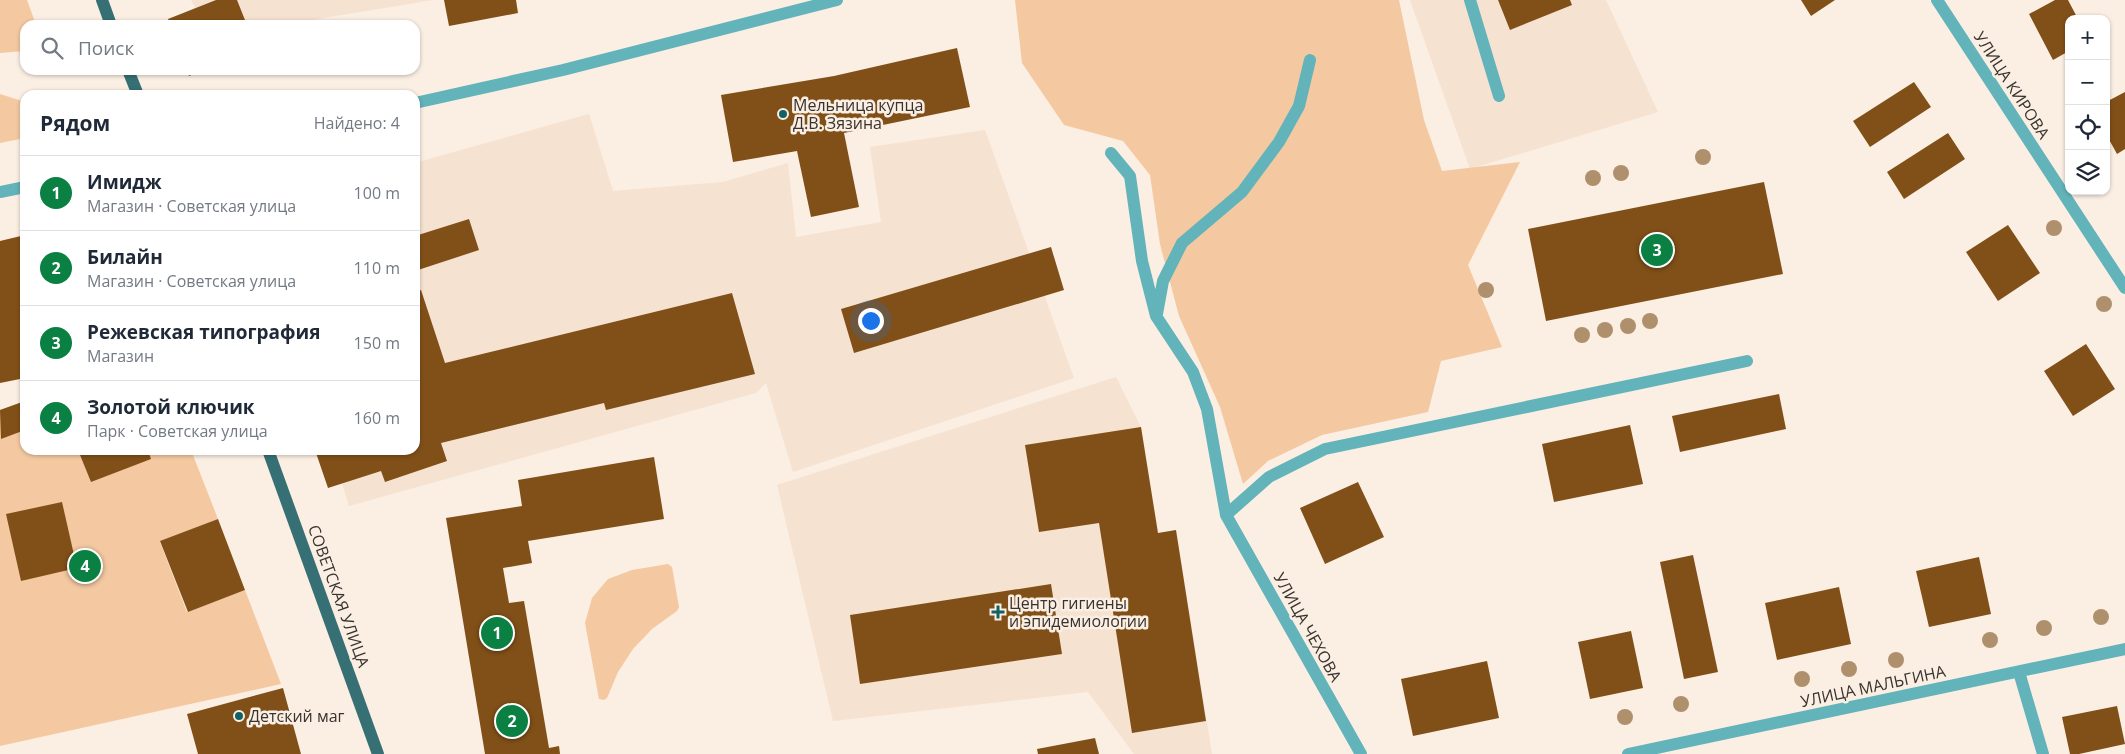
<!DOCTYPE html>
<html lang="ru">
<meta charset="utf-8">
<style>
body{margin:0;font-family:"Open Sans",sans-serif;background:#f6f6f7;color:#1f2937}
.controls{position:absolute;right:15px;top:15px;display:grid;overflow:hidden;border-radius:10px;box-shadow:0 1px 4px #0004}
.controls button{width:45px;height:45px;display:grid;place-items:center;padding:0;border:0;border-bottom:1px solid #e0e1e3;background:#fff;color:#1f2937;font:25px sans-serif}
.you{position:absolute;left:870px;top:320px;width:18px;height:18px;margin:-12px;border:4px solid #fff;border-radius:50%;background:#1a73e8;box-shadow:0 0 0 8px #1a73e833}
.badge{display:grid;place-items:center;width:32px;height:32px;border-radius:50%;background:#0b8043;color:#fff;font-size:16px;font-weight:700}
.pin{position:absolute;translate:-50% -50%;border:2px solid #fff;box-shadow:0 1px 5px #0006}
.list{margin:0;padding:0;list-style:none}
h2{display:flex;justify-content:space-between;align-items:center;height:65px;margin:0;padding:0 20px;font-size:21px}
h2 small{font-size:16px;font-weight:400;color:#747a83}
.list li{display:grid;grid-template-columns:32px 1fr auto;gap:15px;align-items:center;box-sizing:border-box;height:75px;padding:0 20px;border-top:1px solid #e0e1e3}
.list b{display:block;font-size:19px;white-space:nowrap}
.list p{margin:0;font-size:16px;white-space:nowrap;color:#747a83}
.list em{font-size:16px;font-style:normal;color:#747a83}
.icon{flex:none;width:28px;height:28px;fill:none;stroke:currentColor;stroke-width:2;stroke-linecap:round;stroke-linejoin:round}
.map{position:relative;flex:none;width:2125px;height:754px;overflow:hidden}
.search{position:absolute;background:#fff;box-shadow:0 1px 4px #0004;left:20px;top:20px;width:400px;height:55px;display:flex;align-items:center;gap:12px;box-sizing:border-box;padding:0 18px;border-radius:15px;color:#747a83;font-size:19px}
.panel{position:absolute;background:#fff;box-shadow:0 1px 4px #0004;left:20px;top:90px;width:400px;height:365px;border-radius:15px}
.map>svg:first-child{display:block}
.built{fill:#f5e2d1}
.green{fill:#f4c9a1}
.building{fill:#815018}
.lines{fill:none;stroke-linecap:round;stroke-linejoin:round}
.minor{stroke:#62b3ba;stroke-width:12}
.major{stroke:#367074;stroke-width:12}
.tree{fill:#af906d}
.poi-dot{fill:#116267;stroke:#fbeee2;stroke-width:2}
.labels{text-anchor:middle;stroke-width:5;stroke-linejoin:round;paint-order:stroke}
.street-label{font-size:16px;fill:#38332f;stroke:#fbeee2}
.poi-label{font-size:16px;fill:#38332f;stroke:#fbeee2;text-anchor:start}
</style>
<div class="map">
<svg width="2125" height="754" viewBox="0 0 2125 754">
<rect width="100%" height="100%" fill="#fbeee2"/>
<path class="built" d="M191 0H433L281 25H205Z
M1410 0H1606L1658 112 1470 169Z
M589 114 613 191 723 182 788 163 796 237 881 222 870 147 985 130 1074 378 793 472 766 383 756 393 349 506 332 450H415V163Z
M1116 377 1141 427 1158 533 1176 530 1212 754H1134L1088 692 833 721 777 485Z"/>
<path class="green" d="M0 0H27L36 25H25V51L0 53Z
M1015 0H1399L1424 120 1442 171 1520 162 1468 265 1502 347 1441 361 1428 412 1322 435 1268 461 1243 484 1220 407 1179 316 1160 244 1150 175 1123 141 1064 125 1022 63Z
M0 94 25 102V138L0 143Z
M25 401V450H191L218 519 160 542 187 612 245 590 281 684 0 746V410Z
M668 564 672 567 679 607 677 611 652 629 633 649 618 672 607 698 604 700 599 699 585 623 592 598 608 579 632 570Z"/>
<path class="building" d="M216 0H237L247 25H170L168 19Z
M444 0H516L518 13 449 26Z
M1498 0H1570L1572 5 1510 30Z
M1801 0H1835L1811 16Z
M2055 0H2068L2078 19H2069V51L2053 60 2029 14Z
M957 48 970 107 844 133 859 207 811 217 797 151 733 162 721 95 834 76Z
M187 70H203L189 76Z
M1914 82 1931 107 1870 147 1853 121Z
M2125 92V149L2117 154 2106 134V102Z
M1948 133 1965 159 1904 199 1887 172Z
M1764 182 1783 274 1546 321 1528 229Z
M469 219 479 250 415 271V236Z
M2008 225 2040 273 1998 301 1966 252Z
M25 235V378L0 383V241Z
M1051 247 1064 290 854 353 841 309Z
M421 290 445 363 732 293 755 374 606 410 604 403 441 443 447 461 385 482 381 471 328 488 315 450H415V292Z
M2086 344 2115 389 2073 416 2044 371Z
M1779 394 1786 429 1680 452 1672 416Z
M25 401V430L1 439 0 410Z
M1630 425 1643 484 1554 502 1542 444Z
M1141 427 1158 533 1176 530 1206 721 1132 733 1099 523 1039 532 1025 445Z
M78 450H148L151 459 91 482Z
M654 457 664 519 528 541 532 563 503 568 509 603 524 601 549 748 559 746 560 754H485L446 518 522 506 518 480Z
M1358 482 1384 537 1325 564 1300 508Z
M62 502 77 568 21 581 6 514Z
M218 519 245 590 188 612 160 541Z
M1693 555 1718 672 1684 679 1660 562Z
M1979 557 1991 614 1929 627 1916 571Z
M1051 584 1062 654 860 684 850 615Z
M1839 587 1851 644 1777 660 1765 603Z
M1631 631 1643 688 1590 699 1578 642Z
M1487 661 1499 718 1413 736 1401 679Z
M283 688 301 754H198L187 714Z
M2117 706 2125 744 2079 754H2070L2062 717Z
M1095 738 1099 754H1038L1037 749Z"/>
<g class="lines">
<path class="minor" d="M1470 0 1499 96
M1937 0 2125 288
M415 103 563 70 837 0
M1111 153 1130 176 1142 261 1156 316 1193 372 1207 409 1226 515 1361 754
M0 192 25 187
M1157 314 1163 281 1182 243 1242 192 1279 142 1299 106 1310 60
M1226 515 1269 477 1325 449 1747 361
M2019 672 2043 754
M1628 754 2125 649"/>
<path class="major" d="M102 0 111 25
M128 70 138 95
M268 450 378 754"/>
</g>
<g class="tree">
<circle cx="1703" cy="157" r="8"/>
<circle cx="1621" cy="173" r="8"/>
<circle cx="1593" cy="178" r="8"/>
<circle cx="2054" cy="228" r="8"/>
<circle cx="1486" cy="290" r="8"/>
<circle cx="2104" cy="304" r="8"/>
<circle cx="1650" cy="321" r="8"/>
<circle cx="1628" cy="326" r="8"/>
<circle cx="1605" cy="330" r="8"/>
<circle cx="1582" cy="335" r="8"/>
<circle cx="2101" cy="617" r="8"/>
<circle cx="2044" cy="628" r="8"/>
<circle cx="1990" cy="640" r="8"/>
<circle cx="1896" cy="660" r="8"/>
<circle cx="1849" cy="669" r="8"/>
<circle cx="1802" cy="679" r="8"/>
<circle cx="1681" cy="704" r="8"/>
<circle cx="1625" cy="717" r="8"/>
</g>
<g class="poi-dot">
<circle cx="783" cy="114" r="5"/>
<path d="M995.5 604.5h5v5h5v5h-5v5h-5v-5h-5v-5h5z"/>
<circle cx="239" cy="716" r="5"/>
</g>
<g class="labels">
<g class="street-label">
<text transform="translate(2012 85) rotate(57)" y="6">УЛИЦА КИРОВА</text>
<text transform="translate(339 596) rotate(70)" y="6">СОВЕТСКАЯ УЛИЦА</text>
<text transform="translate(1308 627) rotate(61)" y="6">УЛИЦА ЧЕХОВА</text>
<text transform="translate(1873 686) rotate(-12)" y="6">УЛИЦА МАЛЬГИНА</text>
</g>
<g class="poi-label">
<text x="793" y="111">Мельница купца<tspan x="793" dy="18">Д.В. Зязина</tspan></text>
<text x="1009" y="609">Центр гигиены<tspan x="1009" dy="18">и эпидемиологии</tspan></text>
<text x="249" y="722">Детский маг</text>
</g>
</g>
</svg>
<div class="controls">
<button>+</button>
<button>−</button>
<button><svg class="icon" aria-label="locate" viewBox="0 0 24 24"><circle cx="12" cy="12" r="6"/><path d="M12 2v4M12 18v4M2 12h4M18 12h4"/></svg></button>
<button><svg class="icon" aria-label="layers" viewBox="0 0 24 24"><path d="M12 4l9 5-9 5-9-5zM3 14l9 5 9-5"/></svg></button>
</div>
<div class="you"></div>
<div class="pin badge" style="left:497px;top:633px">1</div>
<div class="pin badge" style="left:512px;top:721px">2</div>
<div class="pin badge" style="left:1657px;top:250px">3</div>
<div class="pin badge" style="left:85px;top:566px">4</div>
<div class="search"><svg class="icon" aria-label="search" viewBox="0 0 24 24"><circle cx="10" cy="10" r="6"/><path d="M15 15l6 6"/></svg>Поиск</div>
<section class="panel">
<h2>Рядом<small>Найдено: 4</small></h2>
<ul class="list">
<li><span class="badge">1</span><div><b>Имидж</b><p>Магазин · Советская улица</p></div><em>100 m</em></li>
<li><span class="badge">2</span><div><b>Билайн</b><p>Магазин · Советская улица</p></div><em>110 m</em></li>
<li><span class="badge">3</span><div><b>Режевская типография</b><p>Магазин</p></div><em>150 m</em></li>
<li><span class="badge">4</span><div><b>Золотой ключик</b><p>Парк · Советская улица</p></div><em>160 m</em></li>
</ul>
</section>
</div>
